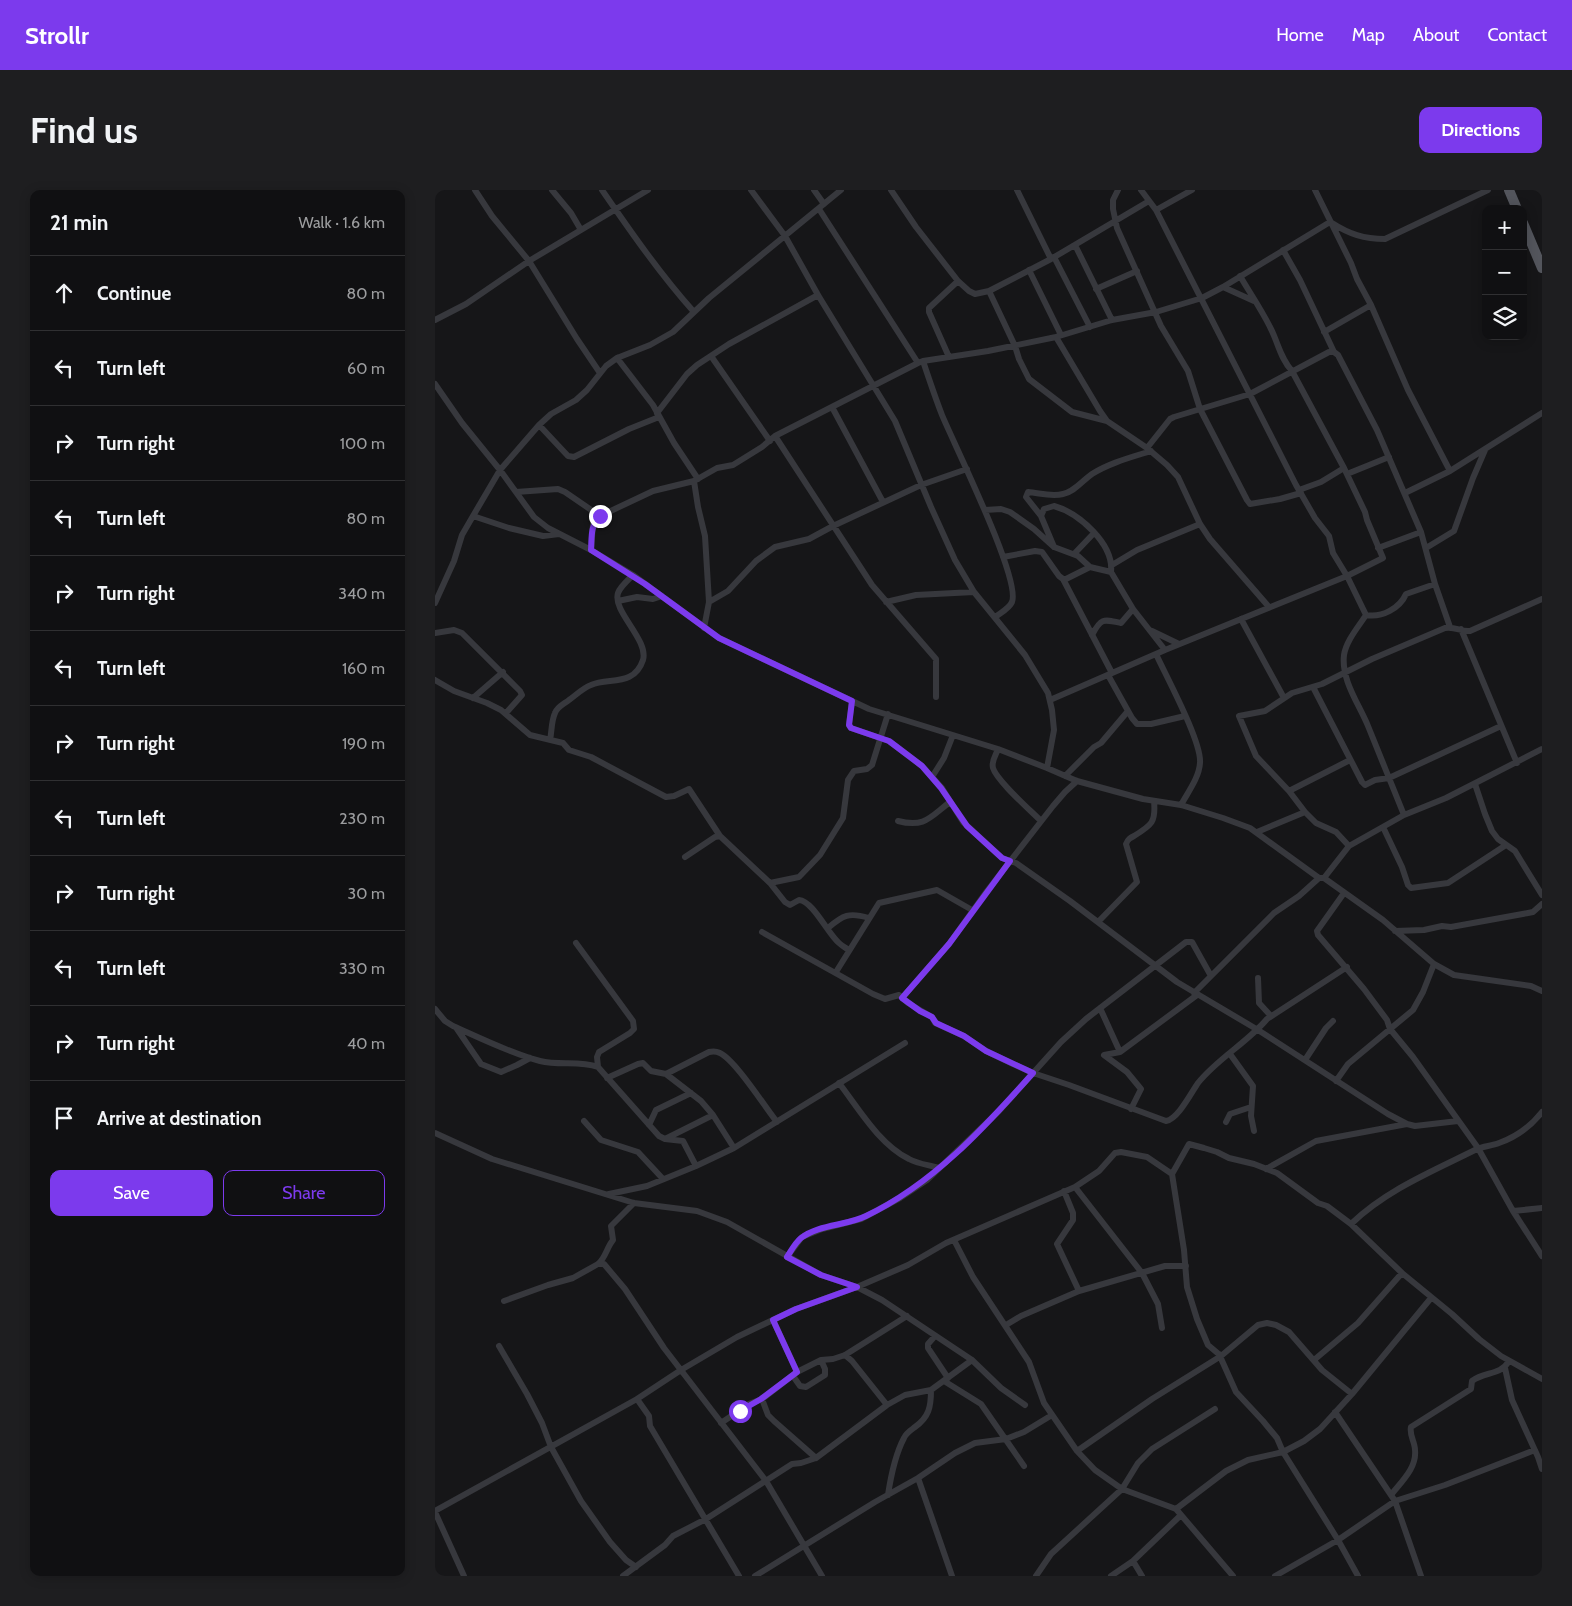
<!DOCTYPE html>
<meta charset="utf-8">
<style>
body{margin:0;font-family:Cabin,sans-serif;background:#1e1e20;color:#f1f3f6}
.controls{position:absolute;right:15px;top:15px;display:grid;overflow:hidden;border-radius:10px;box-shadow:0 2px 12px #0003}
.controls button{width:45px;height:45px;display:grid;place-items:center;padding:0;border:0;border-bottom:1px solid #303032;background:#101012;color:#f1f3f6;font:25px sans-serif}
.stop{position:absolute;width:15px;height:15px;margin:-11px;border:4px solid #7c3aed;border-radius:50%;background:#fff}
.stop.end{background:#7c3aed;border-color:#fff;box-shadow:0 1px 5px #0008}
.list{margin:0;padding:0;list-style:none}
h2{display:flex;justify-content:space-between;align-items:center;height:65px;margin:0;padding:0 20px;font-size:21px}
h2 small{font-size:16px;font-weight:400;color:#9c9d9f}
.list li{display:grid;grid-template-columns:32px 1fr auto;gap:15px;align-items:center;box-sizing:border-box;height:75px;padding:0 20px;border-top:1px solid #303032}
.list b{display:block;font-size:19px;white-space:nowrap}
.list em{font-size:16px;font-style:normal;color:#9c9d9f}
.actions{display:flex;gap:10px;padding:15px 20px}
.actions a{flex:1;padding:11px 0;border:1px solid #7c3aed;border-radius:10px;text-align:center;font-size:18px;color:#7c3aed}
.actions .main{background:#7c3aed;color:#fff}
.icon{flex:none;width:28px;height:28px;fill:none;stroke:currentColor;stroke-width:2;stroke-linecap:round;stroke-linejoin:round}
.map{position:relative;flex:none;width:1107px;height:1386px;overflow:hidden;border-radius:10px}
header{display:flex;align-items:center;gap:30px;box-sizing:border-box;height:70px;padding:0 25px;background:#7c3aed;color:#fff}
header strong{font-size:24px}
nav{display:flex;gap:28px;margin-inline-start:auto;font-size:18px}
.intro{display:flex;align-items:center;justify-content:space-between;box-sizing:border-box;height:120px;padding:0 30px}
h1{margin:0;font-size:35px}
.button{padding:12px 22px;border-radius:10px;background:#7c3aed;color:#fff;font-size:18px;font-weight:700}
main{display:flex;gap:30px;padding:0 30px}
aside{flex:1;background:#101012;border-radius:10px;box-shadow:0 2px 12px #0003}
.map>svg:first-child{display:block}
.lines{fill:none;stroke-linecap:round;stroke-linejoin:round}
.street{stroke:#37383d;stroke-width:6}
.primary{stroke:#53555c;stroke-width:10}
.route{stroke:#7c3aed;stroke-width:6}
</style>
<header>
<strong>Strollr</strong>
<nav><a>Home</a><a>Map</a><a>About</a><a>Contact</a></nav>
</header>
<div class="intro"><h1>Find us</h1><a class="button">Directions</a></div>
<main>
<aside>
<h2>21 min<small>Walk · 1.6 km</small></h2>
<ul class="list">
<li><svg class="icon" aria-label="ahead" viewBox="0 0 24 24"><path d="M12 20V5M6 11l6-6 6 6"/></svg><div><b>Continue</b></div><em>80 m</em></li>
<li><svg class="icon" aria-label="left" viewBox="0 0 24 24"><path d="M17 20v-9H6M10 6l-5 5 5 5"/></svg><div><b>Turn left</b></div><em>60 m</em></li>
<li><svg class="icon" aria-label="right" viewBox="0 0 24 24"><path d="M7 20v-9h11M14 6l5 5-5 5"/></svg><div><b>Turn right</b></div><em>100 m</em></li>
<li><svg class="icon" aria-label="left" viewBox="0 0 24 24"><path d="M17 20v-9H6M10 6l-5 5 5 5"/></svg><div><b>Turn left</b></div><em>80 m</em></li>
<li><svg class="icon" aria-label="right" viewBox="0 0 24 24"><path d="M7 20v-9h11M14 6l5 5-5 5"/></svg><div><b>Turn right</b></div><em>340 m</em></li>
<li><svg class="icon" aria-label="left" viewBox="0 0 24 24"><path d="M17 20v-9H6M10 6l-5 5 5 5"/></svg><div><b>Turn left</b></div><em>160 m</em></li>
<li><svg class="icon" aria-label="right" viewBox="0 0 24 24"><path d="M7 20v-9h11M14 6l5 5-5 5"/></svg><div><b>Turn right</b></div><em>190 m</em></li>
<li><svg class="icon" aria-label="left" viewBox="0 0 24 24"><path d="M17 20v-9H6M10 6l-5 5 5 5"/></svg><div><b>Turn left</b></div><em>230 m</em></li>
<li><svg class="icon" aria-label="right" viewBox="0 0 24 24"><path d="M7 20v-9h11M14 6l5 5-5 5"/></svg><div><b>Turn right</b></div><em>30 m</em></li>
<li><svg class="icon" aria-label="left" viewBox="0 0 24 24"><path d="M17 20v-9H6M10 6l-5 5 5 5"/></svg><div><b>Turn left</b></div><em>330 m</em></li>
<li><svg class="icon" aria-label="right" viewBox="0 0 24 24"><path d="M7 20v-9h11M14 6l5 5-5 5"/></svg><div><b>Turn right</b></div><em>40 m</em></li>
<li><svg class="icon" aria-label="arrive" viewBox="0 0 24 24"><path d="M6 21V4h12l-3 4 3 4H6"/></svg><div><b>Arrive at destination</b></div></li>
</ul>
<div class="actions"><a class="main">Save</a><a>Share</a></div>
</aside>
<div class="map">
<svg width="1107" height="1386" viewBox="0 0 1107 1386">
<rect width="100%" height="100%" fill="#161618"/>
<g class="lines">
<path class="street" d="M40 0 57 26 94 71 142 149 165 183
M117 0 136 23 146 40
M167 0C196 42 225 84 259 122
M316 0 350 46 383 105 460 231 496 317 520 370 539 402 590 465 613 503 617 520 619 540 612 578
M379 0 389 14
M456 0 481 37 523 91 534 101 540 104 554 101 616 69 714 11
M582 0 616 69
M683 0 678 10V19L682 38 726 136 753 181 765 219 812 310 815 314 845 309 866 303
M706 0 721 20 861 295 880 328 894 346 898 363 912 386 931 425
M880 0 916 73 922 89 936 115 973 200 1015 281
M384 19 483 173
M721 20 757 0
M897 33C914 44 929 49 950 49L1053 0
M640 55 677 130
M848 60 865 90 899 162 903 165 942 240 986 342 943 358
M619 67 655 137
M594 80 626 145
M788 97 819 111
M661 99 702 81
M554 101 580 156 584 169 594 189 637 222 672 231
M0 130 31 114 94 71 213 0
M889 142 936 115
M621 147 665 221 672 231 712 258 732 275 743 287 765 334 775 349 834 417
M276 166 335 251
M514 167 494 122V118L523 91
M182 168 218 215 239 253 263 289
M488 171C494 189 500 207 507 225 519 254 586 389 577 412 574 419 565 423 560 427
M0 194 27 233 65 280 99 327 113 338 156 360 198 385 284 448 434 519 563 559 612 578 642 591 708 609 746 615 788 628 815 638 884 688H889L948 730 999 774 1019 785 1096 796 1107 801
M397 217 448 312
M222 223 252 184 262 175 294 154 383 105
M104 235 133 266 139 267 194 239 224 227
M340 246 437 395 501 469V507
M712 258 735 229 739 227 815 204 894 162H899
M912 284 954 267
M259 291 263 317 270 346 274 412 269 438
M864 300 886 292 909 278
M81 302 123 299 130 302 165 326
M970 303 1015 281 1107 223
M550 320 566 319 575 322 599 339 619 357 643 366 655 377
M38 326 74 338 108 346 124 344
M606 326 591 307 593 302C605 303 616 307 628 304 639 302 647 291 657 284 674 273 697 267 716 261
M986 342 1000 394 1015 437
M619 357 606 326 609 319 619 316C644 323 679 354 676 382
M991 358 1019 341 1038 288 1050 260
M156 360 158 334 165 326 218 301 259 291 282 278 298 275 327 257 340 246 483 173 488 171 553 161 621 147 677 130 721 122 767 108 788 97 895 32
M639 364 659 343
M568 367 600 361 607 362 624 386 628 389 677 483
M677 375 702 360 765 334
M628 389H631L655 377 676 382 698 419 730 460
M183 411 202 407 218 409 227 406
M274 412 293 401 321 371 340 357 374 349 398 336 486 295 532 279
M451 412 481 405 539 402
M0 413 19 371 27 345 38 326 65 280 104 235 116 224 141 210 152 200 171 176 182 168 215 155 238 142 274 108 406 0
M806 429 849 508
M1026 439 1082 573
M717 441 744 454
M0 443 19 440 27 443 85 501 87 505 71 523
M657 445C666 428 668 429 686 433L698 419
M721 464C731 486 767 552 765 573 764 588 753 602 746 615
M673 485 697 528 702 534H716L750 526
M0 490 19 501 52 513 66 520 95 545 128 553 134 560 156 567 231 607 239 606 254 599 285 646
M878 497 927 592 930 595 940 590 954 588 1066 536
M38 508 68 482
M615 510 730 460 912 386 948 368 932 330 930 322 909 278 857 181C845 168 843 152 835 137 826 119 815 103 805 86
M417 511 414 535 416 538 454 551 487 576 507 598 528 632 567 668 581 673 635 711 742 792 823 840 953 924 972 934 980 936 1023 931
M115 550C117 541 116 532 120 523 122 517 129 514 134 510 141 505 148 498 156 495 174 487 199 497 208 470 214 450 177 421 183 403 185 397 193 390 198 385
M563 559C561 565 556 571 558 578 562 591 595 620 606 631
M630 586 659 557 666 553 693 521
M497 587 509 568 518 545
M1040 594 1050 624 1057 641 1063 649 1080 661 1107 705
M854 601 915 570
M870 622 854 601 821 566 804 526 830 521 857 503 887 494 937 469 1010 438C1020 436 1026 442 1035 441L1107 409
M969 625C957 595 945 566 933 536 924 514 906 490 909 465 911 451 924 436 931 425 947 428 965 418 971 404L1000 394
M463 631C490 638 495 627 515 612
M948 637 967 677 973 695 976 698 1013 693 1071 655
M822 642 870 622 881 633 901 642 914 656
M250 667 280 647 285 646 335 693 350 712 355 715 364 710C378 711 393 744 404 753 407 756 411 758 414 760
M889 688 914 656 969 625 1011 608 1107 559
M335 693 364 687 385 665 408 628 413 590 419 581 432 579 437 575 453 524
M909 703 882 741 883 745 929 799 952 830 955 839 978 867 1043 958 1078 1021 1107 1066
M663 732 702 692 691 654C693 649 695 648 699 646 717 635 721 632 719 611
M393 738C408 725 414 722 434 728
M960 741 989 740 1007 736 1016 737 1093 723 1098 722 1107 714
M327 742 438 804 450 809 464 805 473 813 497 827 500 833 529 846 551 861 578 874 598 883 634 895 731 931C743 929 756 903 763 893 783 868 812 853 832 829L912 777
M141 753 198 831 199 839 195 843 164 862 162 867 163 877
M401 782 444 713 502 700 537 720
M823 788 824 813 836 826
M759 803 839 723 864 706 884 688
M467 808 514 754 552 701 618 616 630 602 642 591
M665 818 685 862
M0 819 10 831 18 836C45 848 77 864 105 871 125 876 144 870 163 877L224 946 230 949 248 951 261 976
M22 839 46 874 66 882 82 875 95 868
M795 864 818 896 816 926 819 941
M870 870 891 838 898 831
M231 884 274 862C278 861 281 861 285 863 300 870 330 917 342 932
M172 888 203 874 208 873 216 881 231 884 266 911 278 925 299 958
M901 891 913 874 978 820 988 802 999 774
M404 893C424 919 444 954 474 969 483 974 494 975 504 978
M696 919 706 899 692 882 669 865 685 862 762 805
M149 931 166 950 203 962 228 989
M791 932 795 924 816 917
M214 935 221 920 256 903
M0 943 57 969 199 1013 262 1021 292 1032 386 1085 422 1097 447 1110 537 1170 566 1198 590 1215
M232 948 278 925
M831 979 881 951 972 934
M640 997 707 1083 723 1114 727 1138
M629 1001 638 1023V1030L622 1054 644 1101
M174 1004 212 996 261 976 299 958 470 853
M1078 1021 1107 1018
M916 1034C951 1000 998 981 1042 959 1048 956 1057 956 1064 953 1081 947 1096 936 1107 922
M519 1050 538 1087 594 1172 609 1213 642 1261 660 1280 687 1299 741 1319 798 1386
M352 1067 367 1047 387 1039 426 1029 465 1008 492 990 564 921 626 852 651 829 751 752H757L776 786
M163 1074C170 1069 172 1057 178 1050L176 1036 199 1013
M69 1111 113 1095 138 1088 163 1074H169L190 1099 229 1158 331 1291 387 1386
M338 1130 362 1182
M571 1135 586 1126 644 1101 730 1076H751
M500 1146 493 1154V1158L513 1188
M64 1156 92 1204 107 1233 116 1257 146 1311 175 1352 191 1370 201 1377
M784 1164 801 1202 828 1231 842 1248 848 1262 903 1350 923 1386
M410 1165 417 1171 452 1215
M786 1166 773 1155 762 1129 752 1097 749 1060 737 984 754 954 769 958 782 962 794 968 819 974 842 983 883 1013 892 1016 916 1034 967 1083 1017 1124 1044 1149 1066 1166 1107 1189
M879 1170 923 1133 967 1083
M1070 1178 1077 1210 1103 1267 1107 1279
M358 1186 365 1196 371 1197 390 1185V1179L386 1170
M509 1191 546 1214 589 1276
M202 1209 214 1226 215 1236 304 1386
M327 1209 333 1225 339 1231 381 1268
M900 1222 960 1311 986 1386
M286 1233 314 1214 327 1209 362 1182 386 1170 398 1169 410 1165 472 1126
M642 1261 717 1209 786 1166 823 1135 832 1133 841 1135 854 1142 887 1180 917 1204
M483 1288 517 1386
M453 1305C456 1285 460 1265 469 1248 471 1243 476 1240 480 1237 494 1227 496 1217 496 1200
M956 1305C966 1292 982 1278 980 1260 980 1252 974 1245 976 1237L1036 1199 1037 1191C1050 1181 1065 1186 1074 1171
M741 1319 791 1281 813 1270 848 1262 869 1251 885 1239 917 1204 996 1108
M0 1321 202 1209 246 1180 302 1147 361 1119 422 1097 473 1075 511 1053 640 997 664 981 680 963 686 962 712 967 737 984
M0 1322 29 1386
M698 1371 707 1386
M188 1386 230 1355 238 1346 271 1329 357 1274 366 1273 381 1268 452 1215 470 1205 496 1200 537 1170
M320 1386 440 1312 483 1288 520 1263 540 1253 571 1249 589 1242 617 1225
M601 1386 616 1364 687 1299 703 1273 717 1259 780 1219
M676 1386 698 1371 746 1325
M840 1386 903 1350 960 1311 1010 1295 1100 1260"/>
<path class="primary" d="M1074 0 1082 19
M1088 33 1107 78"/>
</g>
<g class="lines">
<path class="route" d="M165 326C155 336 157 347 156 360L210 394 284 448 417 511 414 535 416 538 454 551 487 576 506 598 532 636 567 668 575 671 514 754 467 808 485 821 497 827 501 833 529 846 551 861 598 883C549 938 498 994 431 1026 411 1036 384 1034 366 1048 360 1053 356 1061 352 1067L386 1085 422 1097 361 1119 338 1130 362 1182 326 1209 305 1221"/>
</g>
</svg>
<div class="controls">
<button>+</button>
<button>−</button>
<button><svg class="icon" aria-label="layers" viewBox="0 0 24 24"><path d="M12 4l9 5-9 5-9-5zM3 14l9 5 9-5"/></svg></button>
</div>
<div class="stop" style="left:305px;top:1221px"></div>
<div class="stop end" style="left:165px;top:326px"></div>
</div>
</main>
